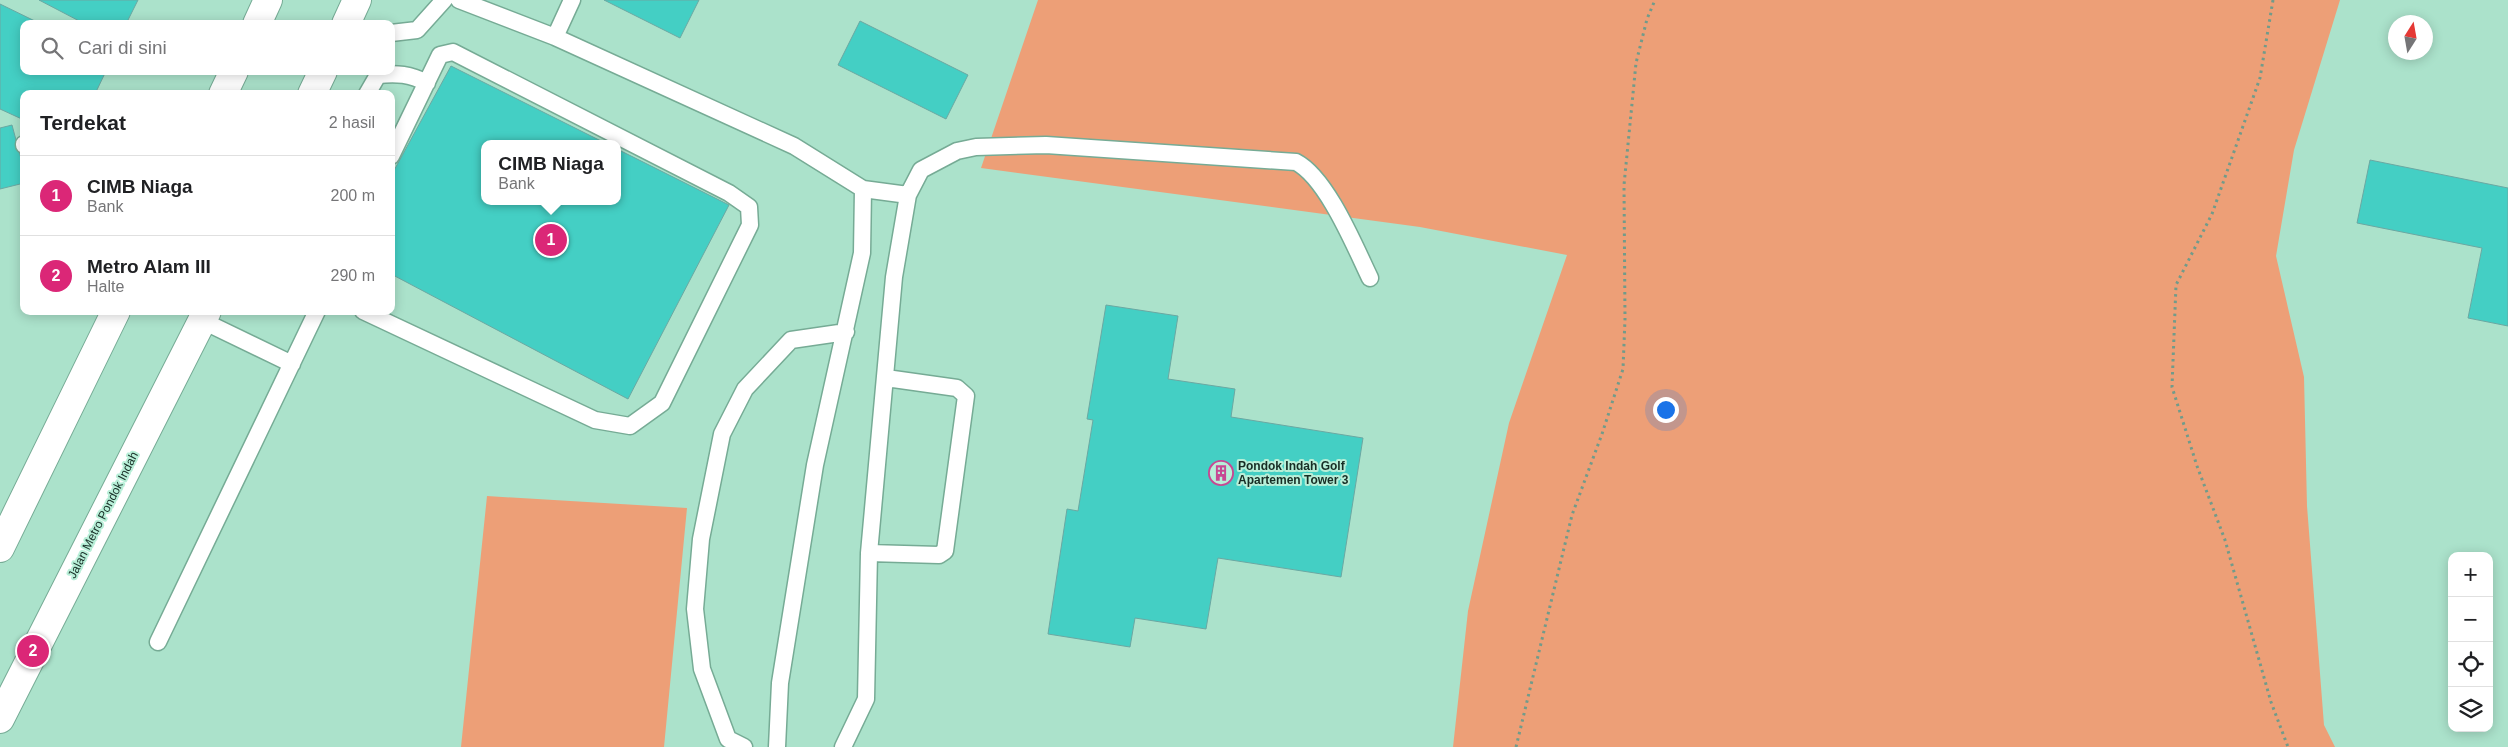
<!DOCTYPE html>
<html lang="id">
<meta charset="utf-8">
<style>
body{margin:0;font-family:Helvetica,sans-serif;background:#f6f6f6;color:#202124}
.controls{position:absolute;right:15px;bottom:15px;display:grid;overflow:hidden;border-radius:10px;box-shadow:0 2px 12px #0003}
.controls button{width:45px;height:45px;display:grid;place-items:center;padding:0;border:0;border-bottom:1px solid #e0e0e0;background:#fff;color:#202124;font:25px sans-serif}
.compass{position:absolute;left:2388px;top:15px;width:45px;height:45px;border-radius:50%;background:#fff;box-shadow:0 2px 12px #0003;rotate:11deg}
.you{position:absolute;left:1665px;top:409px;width:18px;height:18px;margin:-12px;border:4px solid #fff;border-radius:50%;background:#1a73e8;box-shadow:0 0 0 8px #1a73e833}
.badge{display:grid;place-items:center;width:32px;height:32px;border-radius:50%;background:#db2777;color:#fff;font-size:16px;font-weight:700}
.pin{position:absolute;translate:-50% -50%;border:2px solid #fff;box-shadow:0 1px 5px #0006}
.popup{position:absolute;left:481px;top:140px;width:140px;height:65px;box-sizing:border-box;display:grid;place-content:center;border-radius:10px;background:#fff;filter:drop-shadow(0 1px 4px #0005);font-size:16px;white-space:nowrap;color:#757577}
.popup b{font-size:19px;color:#202124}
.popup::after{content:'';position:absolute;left:50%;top:100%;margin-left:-10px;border:10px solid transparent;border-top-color:#fff}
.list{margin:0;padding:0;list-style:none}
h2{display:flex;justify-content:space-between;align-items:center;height:65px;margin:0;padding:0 20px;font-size:21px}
h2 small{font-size:16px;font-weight:400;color:#757577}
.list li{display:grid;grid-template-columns:32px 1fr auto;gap:15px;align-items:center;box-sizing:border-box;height:80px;padding:0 20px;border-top:1px solid #e0e0e0}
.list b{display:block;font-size:19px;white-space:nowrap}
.list p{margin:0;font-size:16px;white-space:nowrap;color:#757577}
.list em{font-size:16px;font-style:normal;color:#757577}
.icon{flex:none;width:28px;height:28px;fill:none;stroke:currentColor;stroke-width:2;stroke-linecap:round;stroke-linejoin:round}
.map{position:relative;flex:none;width:2508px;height:747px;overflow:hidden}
.search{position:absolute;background:#fff;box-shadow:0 2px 12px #0003;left:20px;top:20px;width:375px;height:55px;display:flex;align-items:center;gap:12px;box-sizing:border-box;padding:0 18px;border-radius:10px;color:#757577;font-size:19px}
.panel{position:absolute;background:#fff;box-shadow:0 2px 12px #0003;left:20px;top:90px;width:375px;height:225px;border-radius:10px}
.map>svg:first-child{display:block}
.green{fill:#ed9f77}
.building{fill:#44cfc4;stroke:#6ba8a2}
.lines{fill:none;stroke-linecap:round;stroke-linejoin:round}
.service-casing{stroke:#76ab95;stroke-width:19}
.trunk-casing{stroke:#76ab95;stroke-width:30}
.path{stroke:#719b8a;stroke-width:3;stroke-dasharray:2.5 4;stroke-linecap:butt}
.service{stroke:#fff;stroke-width:16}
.trunk{stroke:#fff;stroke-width:28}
.labels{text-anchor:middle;stroke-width:4;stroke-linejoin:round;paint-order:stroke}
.poi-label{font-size:12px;font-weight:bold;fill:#172d25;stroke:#b8efd8;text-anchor:start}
.street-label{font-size:12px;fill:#172d25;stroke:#b8efd8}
</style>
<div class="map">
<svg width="2508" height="747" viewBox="0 0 2508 747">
<rect width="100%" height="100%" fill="#abe2cb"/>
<path class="green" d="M1038 0H2340L2294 150 2276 256 2304 377 2307 506 2324 725 2335 747H1453L1468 611 1509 423 1567 255 1420 227 981 168Z
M487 496 687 508 664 747H461Z"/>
<path class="building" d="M39 0H138L126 24H85Z
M604 0H699L680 38Z
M0 4 41 24H24V71H106L95 94H24V120L0 109Z
M860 21 968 75 946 119 838 65Z
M451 66 607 144H485V201H617V149L729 205 628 399 391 274V176Z
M12 125 24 170V183L0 189V128Z
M2370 160 2508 188V326L2468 318 2482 248 2357 223Z
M1106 305 1178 316 1168 379 1235 389 1231 417 1363 438 1341 577 1218 558 1206 629 1135 618 1130 647 1048 634 1067 509 1078 511 1093 420 1087 419Z"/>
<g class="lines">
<defs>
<path id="service" d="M459 0 555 37 794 146 863 189 908 195 894 277 869 553 866 699 843 747
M391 33 417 30 444 0
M555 37 572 0
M367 94 378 75C397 73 410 74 427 83
M24 144V145
M908 195 921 170 957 151 976 147 1046 145 1296 162C1327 178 1355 247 1370 278
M363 311 595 420 630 426 662 403 750 225 749 207 729 193 453 52 440 55 391 156
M203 321 292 364
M869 553 939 555 945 551 966 396 957 388 886 378
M158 642 317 311
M744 747 728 739 702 669 695 609 701 539 722 434 745 389 791 340 846 332
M777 747 780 683 815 465 862 253 863 189"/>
<path id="trunk" d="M257 24 268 0
M346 24 357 0
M223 94 234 71
M312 94 323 71
M0 548 116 311
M0 719 207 311"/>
</defs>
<use href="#service" class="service-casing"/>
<use href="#trunk" class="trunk-casing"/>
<path class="path" d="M2273 0 2260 78 2212 214 2176 285 2172 387 2197 466 2225 540 2271 702 2288 747
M1516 747 1572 515 1602 434 1623 369 1625 319 1624 185 1636 63 1647 19 1655 0"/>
<use href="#service" class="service"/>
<use href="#trunk" class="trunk"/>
</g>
<defs>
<symbol id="building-ring" viewBox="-11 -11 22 22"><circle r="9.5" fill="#b8efd8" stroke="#c74893" stroke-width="1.5"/><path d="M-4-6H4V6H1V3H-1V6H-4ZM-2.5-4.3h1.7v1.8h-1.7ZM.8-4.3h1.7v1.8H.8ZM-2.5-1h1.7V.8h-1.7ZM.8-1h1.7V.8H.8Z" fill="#c74893"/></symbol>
</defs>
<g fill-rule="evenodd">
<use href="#building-ring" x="1207" y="459" width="28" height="28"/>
</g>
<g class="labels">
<g class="poi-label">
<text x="1238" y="470">Pondok Indah Golf<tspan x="1238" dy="14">Apartemen Tower 3</tspan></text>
</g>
<g class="street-label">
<text transform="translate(103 515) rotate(-63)" y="4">Jalan Metro Pondok Indah</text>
</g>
</g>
</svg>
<div class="controls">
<button>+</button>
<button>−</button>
<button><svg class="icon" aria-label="locate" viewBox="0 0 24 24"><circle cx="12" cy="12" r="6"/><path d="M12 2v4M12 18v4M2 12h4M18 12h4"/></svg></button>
<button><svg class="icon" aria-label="layers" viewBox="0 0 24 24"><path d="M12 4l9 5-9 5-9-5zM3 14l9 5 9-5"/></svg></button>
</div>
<svg class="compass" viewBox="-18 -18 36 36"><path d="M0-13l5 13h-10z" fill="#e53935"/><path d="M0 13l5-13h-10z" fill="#757577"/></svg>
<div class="you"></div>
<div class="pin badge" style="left:551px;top:240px">1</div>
<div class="popup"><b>CIMB Niaga</b>Bank</div>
<div class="pin badge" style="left:33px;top:651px">2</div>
<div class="search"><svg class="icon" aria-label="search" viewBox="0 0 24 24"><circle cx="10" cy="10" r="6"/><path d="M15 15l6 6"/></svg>Cari di sini</div>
<section class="panel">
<h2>Terdekat<small>2 hasil</small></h2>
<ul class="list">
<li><span class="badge">1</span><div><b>CIMB Niaga</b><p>Bank</p></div><em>200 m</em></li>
<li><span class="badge">2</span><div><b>Metro Alam III</b><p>Halte</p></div><em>290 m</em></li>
</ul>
</section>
</div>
